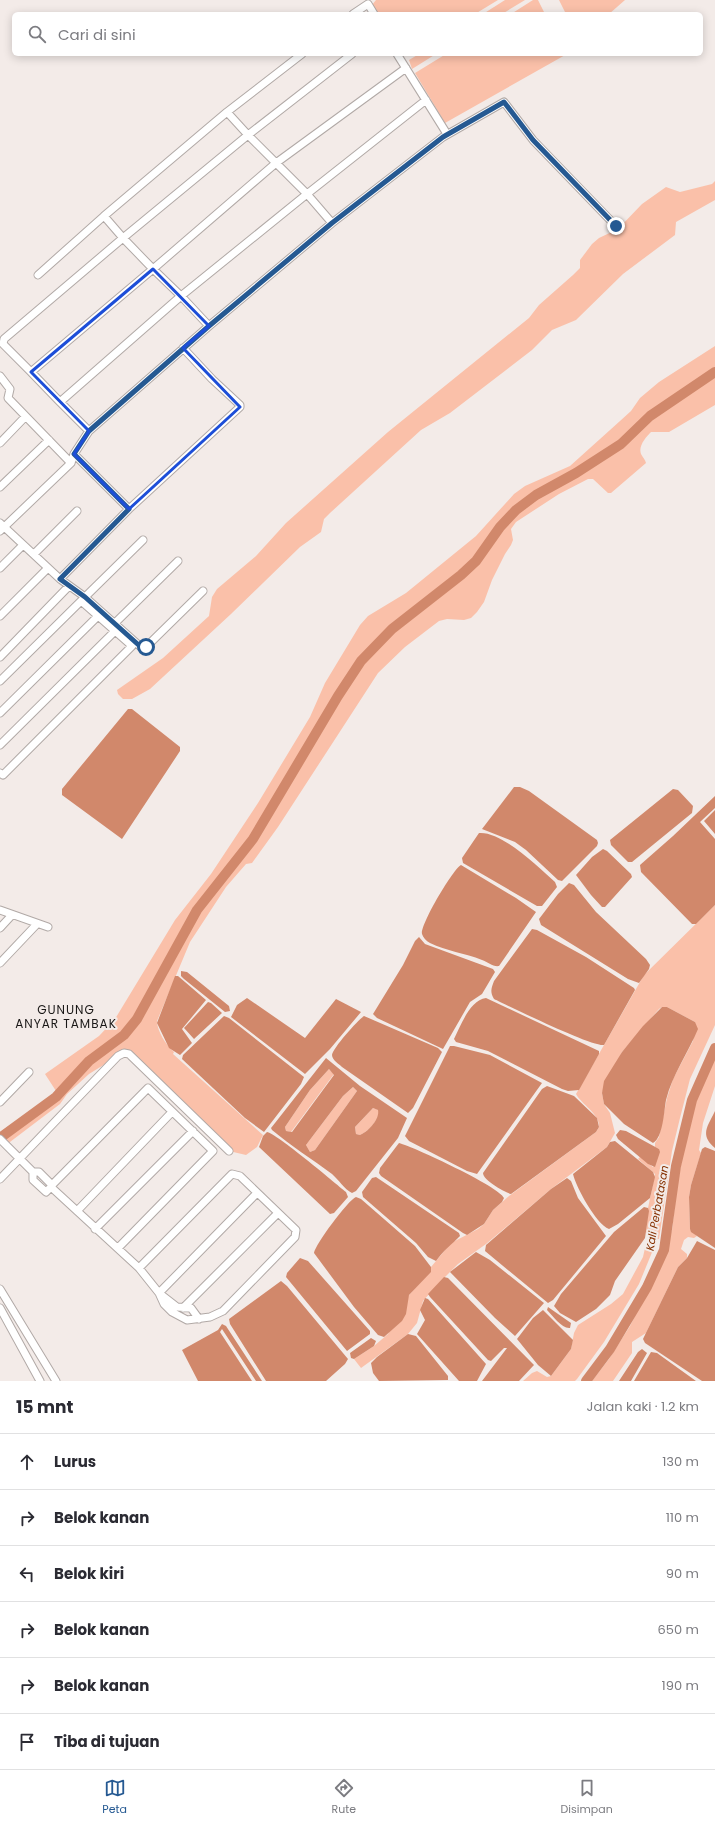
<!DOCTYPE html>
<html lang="id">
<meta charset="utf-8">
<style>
body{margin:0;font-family:Poppins,sans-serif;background:#f7f7f7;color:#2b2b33}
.stop{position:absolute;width:12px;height:12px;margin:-9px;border:3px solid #255992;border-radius:50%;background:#fff}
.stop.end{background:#255992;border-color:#fff;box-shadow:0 1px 4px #0008}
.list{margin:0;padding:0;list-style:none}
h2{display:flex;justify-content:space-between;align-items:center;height:52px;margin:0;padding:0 16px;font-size:17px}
h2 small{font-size:13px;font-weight:400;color:#7c7c81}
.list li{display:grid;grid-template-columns:26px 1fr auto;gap:12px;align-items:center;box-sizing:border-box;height:56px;padding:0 16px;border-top:1px solid #e1e1e2}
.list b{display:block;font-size:15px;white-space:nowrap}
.list em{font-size:13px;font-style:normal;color:#7c7c81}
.icon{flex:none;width:22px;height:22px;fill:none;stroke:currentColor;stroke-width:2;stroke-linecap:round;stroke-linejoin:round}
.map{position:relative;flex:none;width:715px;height:1381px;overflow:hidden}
.search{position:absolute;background:#fff;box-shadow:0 2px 10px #0003;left:12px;right:12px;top:12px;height:44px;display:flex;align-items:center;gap:10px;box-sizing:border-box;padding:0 14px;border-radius:6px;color:#7c7c81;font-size:15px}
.sheet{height:388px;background:#fff}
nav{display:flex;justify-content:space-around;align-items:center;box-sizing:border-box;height:56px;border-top:1px solid #e1e1e2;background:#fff;font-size:11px;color:#7c7c81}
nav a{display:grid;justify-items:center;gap:2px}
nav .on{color:#255992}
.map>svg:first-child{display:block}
.green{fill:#fac0a9}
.water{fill:#d1886b;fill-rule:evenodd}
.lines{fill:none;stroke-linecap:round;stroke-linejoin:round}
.river{stroke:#d1886b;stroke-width:10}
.minor-casing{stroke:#b1a9a6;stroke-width:9}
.minor{stroke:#fff;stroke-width:7}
.route{stroke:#255992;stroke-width:5}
.marked{fill:none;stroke:#1d4ed8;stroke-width:3;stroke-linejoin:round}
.labels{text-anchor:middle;stroke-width:4;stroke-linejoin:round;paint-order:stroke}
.water-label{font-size:11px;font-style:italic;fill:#863000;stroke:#f3ebe8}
.quarter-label{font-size:12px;letter-spacing:1px;fill:#191716;stroke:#f3ebe8}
</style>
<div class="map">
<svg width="715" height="1381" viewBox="0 0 715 1381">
<rect width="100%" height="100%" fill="#f3ebe8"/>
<path class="green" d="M376 0H498L475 14H377L372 5Z
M505 0H525L502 14H483Z
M533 0H538L545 14H511Z
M559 0H625L609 14H566Z
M419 54H436L412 69 409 60Z
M446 54H567L445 123 415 73Z
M715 181V200L676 222 675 235 623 274 576 320 552 330 532 350 450 413 421 430 330 513 324 519 321 532 300 547 231 614 150 689 132 699H123L118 694 117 690 163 658 209 616 212 597 217 589 256 556 286 523 388 432 529 318 539 305 573 275 580 268V260L592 244 599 238 618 229 642 204 666 187 680 192 712 184Z
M715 346V405L669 432H651C646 437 638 446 641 454 643 458 645 459 646 463L611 493H608L593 479H588L559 494 516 522 511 529 513 540 511 545 505 554 492 580 484 602 477 612 471 618 464 620 447 619 439 621 405 647 378 673 278 827 252 863 246 864 226 887 190 942 157 1021C157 1031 166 1045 174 1052L173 1054 263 1135 257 1147 246 1155 229 1151 129 1054 118 1056 89 1074 67 1094 60 1104 6 1145 0 1139V1132L32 1110 56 1091 45 1074 99 1036 115 1019 175 920 211 874 258 803 310 717 325 683 360 625 368 616 406 593 476 536 514 494 525 486 570 466 620 421 631 411 640 398 659 382Z
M715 905V1025L690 1079 680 1118 672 1151 659 1239H654L646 1233 648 1208 655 1174 638 1159 640 1157 653 1167 659 1149 655 1147V1143L659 1137 667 1098 673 1079 693 1041 695 1022 667 1007H662L659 1009 622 1052 602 1093 604 1104 610 1113 615 1133 607 1147 551 1189 486 1244 458 1264 440 1282 423 1301 417 1323 408 1334 361 1368 354 1359 374 1346 388 1334 409 1295 431 1270V1267L451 1243 478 1229 484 1224 493 1210 509 1196 596 1132 599 1127C600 1114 582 1105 576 1094L644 975Z
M715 1055V1086L703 1123 699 1150 701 1153 691 1185 689 1197 690 1229 697 1236 694 1238 688 1237 684 1240 681 1249 687 1254V1258L678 1267 646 1333 632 1342V1353L613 1381H592L609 1359 630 1326 663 1259 668 1238 672 1230 677 1187 688 1126 700 1087Z
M329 1069 334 1074 291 1132 286 1131 285 1127 310 1090Z
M353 1087 357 1091 315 1150 310 1152 306 1145 343 1096Z
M373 1108 379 1110C380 1119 368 1132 360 1135L356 1134 355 1127Z
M650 1243 655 1245 639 1284 604 1342 577 1379 575 1381H523L532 1373 537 1371 547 1377 551 1376 571 1349 574 1333 578 1325 611 1304 623 1294 643 1257 645 1248Z"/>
<path class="water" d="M128 709H132L180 747V751L122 839 62 795V789Z
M514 787H520L529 791 597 840 598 843 597 846 562 881 558 880 526 850 515 842 482 829Z
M673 789 678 790 693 806 692 813 632 862H628L611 845 610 840Z
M715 796V808L700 822 715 839V905L696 924H692L641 872 640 865 673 836Z
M715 810V834L704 821Z
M479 833C502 831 538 867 555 882L557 887 542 906H537L463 863 462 858Z
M603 849 607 851 631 874 632 877 605 907H602L591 895 576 875 592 857Z
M461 865 516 898 536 912 499 966C493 967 488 962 482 960 465 953 446 951 430 943 426 941 423 937 422 934 420 925 453 869 461 865Z
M569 883 574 885 596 912 646 959 650 965 649 969 639 983 628 979 541 925 539 919 558 894Z
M532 929 537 930 586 957 634 988 635 990 604 1045C592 1047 511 1007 494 999 490 992 491 989 494 981Z
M419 937 425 944 493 969 495 972 482 994 470 1002 443 1049 377 1018 373 1014 403 965 415 941Z
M181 971 187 972 229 1006 230 1011 225 1012 184 979 181 976Z
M175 976H178L206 1000 182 1029 192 1043 180 1055 169 1048 157 1023Z
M247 998 305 1038 336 999 361 1012 330 1049 305 1074 231 1017 237 1005Z
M486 998 599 1051V1054L579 1090 568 1091 562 1089 488 1051 456 1042 454 1039C461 1025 470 1000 486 998Z
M208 1002 211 1003 222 1013 194 1039 184 1028Z
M662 1007H667L695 1022 698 1029C688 1053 672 1075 666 1100 664 1111 663 1138 653 1143L624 1124 604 1104 602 1093 604 1081 622 1052 643 1026Z
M224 1016 229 1018 304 1077 301 1084 264 1132 245 1118 182 1059 183 1055Z
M364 1016 438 1048 442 1052 413 1108 408 1113 342 1067C339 1064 332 1060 332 1055 333 1048 357 1021 364 1016Z
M450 1046H454L490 1055 542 1083 477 1174 467 1171 409 1141 405 1136Z
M326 1058 360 1086 407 1118 398 1138 356 1191 352 1193C344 1189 339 1180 332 1174 312 1159 291 1146 272 1130L271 1128 275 1123ZM329 1069 334 1075 292 1132 286 1131 285 1127 310 1090ZM353 1087 357 1091 315 1150 310 1152 306 1145 343 1096ZM373 1108 378 1110C380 1119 368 1132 360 1135L356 1134 355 1127Z
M547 1086 574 1096 597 1118 599 1127 596 1132 511 1194C504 1192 483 1180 483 1173L542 1089Z
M715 1111V1148C699 1135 708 1126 715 1111Z
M620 1130 626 1131 659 1149 660 1152 655 1167 648 1164 618 1139 616 1135Z
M267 1132C276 1133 335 1183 346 1192L348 1197 334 1213 330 1214 259 1147 263 1136Z
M615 1141 653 1172 655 1177 650 1198 618 1224 609 1229C596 1224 576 1187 573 1174L607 1147 610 1142Z
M399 1143C414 1147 500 1187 504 1198L502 1202 493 1210 484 1224 467 1235 463 1233 381 1176 379 1173 380 1168Z
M705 1147 715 1151V1248L691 1232 690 1229 689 1197 691 1185 702 1149Z
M376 1177 459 1233 460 1236C452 1244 443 1251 436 1261L428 1257 416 1243 363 1197 362 1192 372 1178Z
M567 1178 571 1181 578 1198 606 1236 553 1300 548 1303 485 1251 486 1245 551 1189Z
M356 1197 361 1199 415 1246 431 1267V1272L409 1295 406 1314 402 1321 384 1337 378 1335 354 1307 314 1253C315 1245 348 1200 356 1197Z
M644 1207 648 1208 649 1211 645 1238 615 1281 610 1295 596 1309 576 1322 560 1313 554 1306 561 1294 614 1232Z
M697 1241 715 1250V1381H702L645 1343 643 1339 678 1267 687 1258Z
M476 1252 490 1260 544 1303 515 1336 495 1318 450 1272Z
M300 1258 308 1261 370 1331V1334L347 1351 286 1277 287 1273Z
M444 1277 448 1278 534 1365 519 1381H482L507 1348H504L491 1361 488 1360 430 1297 428 1294Z
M281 1281 287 1286 348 1359 345 1364 326 1381H266L230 1324 229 1319Z
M425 1298 428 1299 486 1364 477 1381H459L417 1334 425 1320 420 1310Z
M548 1307 571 1323 570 1328C562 1329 553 1316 547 1310Z
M543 1310 573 1340 571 1349 551 1376 538 1365 517 1339 533 1318Z
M222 1324 226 1326 262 1381H256L222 1329 220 1332 252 1381H198L182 1350 218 1330Z
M408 1334 416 1336 448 1376V1380L379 1381 373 1373 371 1363 377 1357Z
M371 1338 376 1341 374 1346 354 1359 351 1358 350 1353Z
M642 1349 647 1353 631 1381H619L638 1352Z
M651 1352 657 1353 696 1381H634Z"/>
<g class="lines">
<path class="river" d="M0 1138 56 1097 89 1061 124 1035 137 1019 197 910 253 839 338 696 361 661 392 629 461 575 476 561 500 527 516 510 536 495 576 473 621 444 650 416 715 372
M586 1381 610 1349 647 1287 664 1250 676 1166 692 1100 715 1048"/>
<defs>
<path id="minor" d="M353 14 368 4 374 14
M397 54 447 134
M104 216 227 112
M332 223 307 194 426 100
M209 326 181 296 307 194 276 163 406 68
M31 372 3 344 4 339 123 238 104 216 38 275
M0 376 10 389 8 398 71 463
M60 402 31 372 153 269 123 238 248 135 227 112 302 54
M89 431 60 402 181 296 153 269 276 163 248 135 352 54
M0 443 25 417
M74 454 129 509
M0 487 49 440
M0 523 60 579 85 597 142 648 146 647 203 591
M0 531 71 463 74 454 89 431 209 326 332 223 443 137 504 102 533 140 616 226
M34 554 77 511
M0 568 23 545
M60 579 129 509 240 407V405L212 379 183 348
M85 597 143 540
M0 616 48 568
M115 623 178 561
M0 657 69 586
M0 681 81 601 132 646 3 775 0 773
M0 713 98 616
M0 745 115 631
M0 910 48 927
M0 928 12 915
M0 963 37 924
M0 1102 29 1072
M0 1139 33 1172H39L52 1185 51 1187 139 1268 159 1293 164 1304 172 1312 187 1320 210 1317 223 1311 295 1237 296 1230 240 1176 232 1174 139 1268
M33 1172V1180L46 1192 51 1187
M0 1179 118 1056 124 1053 129 1054 229 1151
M52 1185 148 1088 213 1151 118 1248
M77 1211 172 1112
M95 1229 193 1131
M0 1289 56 1381
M159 1293 257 1193
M159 1293 177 1307 191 1308 199 1319
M0 1308 40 1381
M183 1308 278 1213"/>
</defs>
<use href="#minor" class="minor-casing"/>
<use href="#minor" class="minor"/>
</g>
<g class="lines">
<path class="route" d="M146 647 142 648 85 597 60 579 129 509 74 454 89 431 209 326 332 223 443 137 504 102 533 140 616 226"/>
</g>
<path class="marked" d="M153 269 209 326 183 348 240 407 129 509 74 454 89 431 31 372Z"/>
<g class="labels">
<g class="water-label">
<text transform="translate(657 1208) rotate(-80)" y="4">Kali Perbatasan</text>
</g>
<g class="quarter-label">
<text x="66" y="1014">GUNUNG<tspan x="66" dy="14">ANYAR TAMBAK</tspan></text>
</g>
</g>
</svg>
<div class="stop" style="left:146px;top:647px"></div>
<div class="stop end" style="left:616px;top:226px"></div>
<div class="search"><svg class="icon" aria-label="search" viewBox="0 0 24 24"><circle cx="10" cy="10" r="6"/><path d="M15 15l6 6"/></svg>Cari di sini</div>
</div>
<section class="sheet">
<h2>15 mnt<small>Jalan kaki · 1.2 km</small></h2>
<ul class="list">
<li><svg class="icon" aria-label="ahead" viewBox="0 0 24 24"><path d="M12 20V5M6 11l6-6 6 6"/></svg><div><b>Lurus</b></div><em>130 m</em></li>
<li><svg class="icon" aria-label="right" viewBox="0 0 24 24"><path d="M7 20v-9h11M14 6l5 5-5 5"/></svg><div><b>Belok kanan</b></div><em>110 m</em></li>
<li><svg class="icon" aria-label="left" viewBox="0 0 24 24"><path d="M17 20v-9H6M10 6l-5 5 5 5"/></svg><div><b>Belok kiri</b></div><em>90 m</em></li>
<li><svg class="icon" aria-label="right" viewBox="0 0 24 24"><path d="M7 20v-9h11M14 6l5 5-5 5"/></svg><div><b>Belok kanan</b></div><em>650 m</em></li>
<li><svg class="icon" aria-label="right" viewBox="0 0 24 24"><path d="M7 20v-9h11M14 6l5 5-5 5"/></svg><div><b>Belok kanan</b></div><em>190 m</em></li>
<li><svg class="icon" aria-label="arrive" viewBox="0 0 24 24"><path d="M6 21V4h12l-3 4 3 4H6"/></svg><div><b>Tiba di tujuan</b></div></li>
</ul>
</section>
<nav>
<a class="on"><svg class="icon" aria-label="map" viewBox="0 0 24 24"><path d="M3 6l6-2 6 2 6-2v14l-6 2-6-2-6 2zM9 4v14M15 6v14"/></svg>Peta</a>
<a><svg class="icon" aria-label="directions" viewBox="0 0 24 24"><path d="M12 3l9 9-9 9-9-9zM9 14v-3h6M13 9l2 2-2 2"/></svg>Rute</a>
<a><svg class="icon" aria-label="saved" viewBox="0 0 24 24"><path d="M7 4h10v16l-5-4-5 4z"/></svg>Disimpan</a>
</nav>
